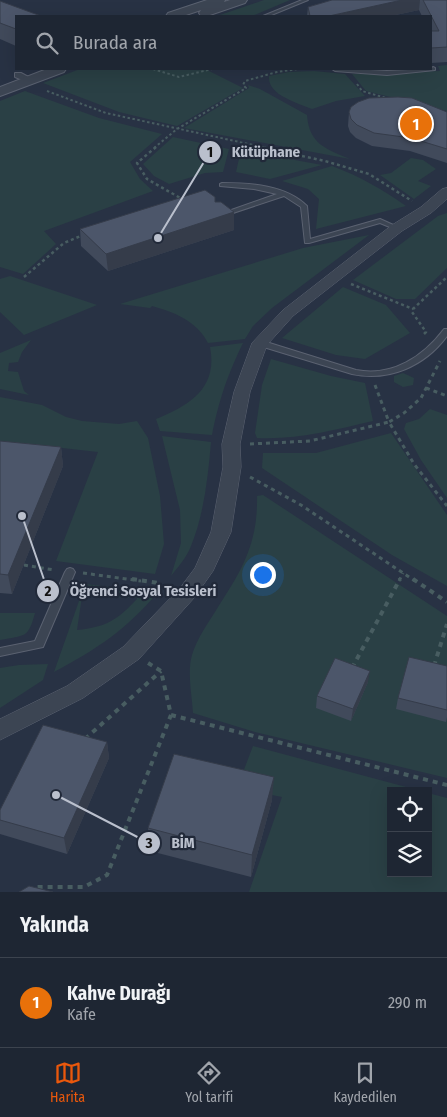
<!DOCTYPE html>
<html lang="tr">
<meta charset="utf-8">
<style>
body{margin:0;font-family:"Fira Sans Condensed",sans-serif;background:#262e3b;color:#f1f3f6}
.controls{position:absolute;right:15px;bottom:15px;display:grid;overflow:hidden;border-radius:0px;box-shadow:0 5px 20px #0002}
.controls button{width:45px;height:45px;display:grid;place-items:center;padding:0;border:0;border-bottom:1px solid #3c434e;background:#1e2633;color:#f1f3f6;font:25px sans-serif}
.you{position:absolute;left:262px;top:574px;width:18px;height:18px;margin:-12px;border:4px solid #fff;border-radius:50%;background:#1a73e8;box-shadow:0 0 0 8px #1a73e833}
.badge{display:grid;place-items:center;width:32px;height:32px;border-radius:50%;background:#ea580c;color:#fff;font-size:16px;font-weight:700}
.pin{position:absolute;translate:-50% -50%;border:2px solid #fff;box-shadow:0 1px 5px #0006}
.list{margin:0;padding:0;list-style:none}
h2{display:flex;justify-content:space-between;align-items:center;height:65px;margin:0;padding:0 20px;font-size:21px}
h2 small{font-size:16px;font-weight:400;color:#a1a5ac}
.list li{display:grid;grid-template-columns:32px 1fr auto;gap:15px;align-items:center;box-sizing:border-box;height:90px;padding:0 20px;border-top:1px solid #3c434e}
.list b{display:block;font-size:19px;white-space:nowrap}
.list p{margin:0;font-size:16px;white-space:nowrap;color:#a1a5ac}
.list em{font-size:16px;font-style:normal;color:#a1a5ac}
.icon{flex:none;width:28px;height:28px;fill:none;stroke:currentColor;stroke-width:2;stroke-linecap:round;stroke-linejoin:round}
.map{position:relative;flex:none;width:447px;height:892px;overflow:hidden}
.search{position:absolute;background:#1e2633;box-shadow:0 5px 20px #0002;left:15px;right:15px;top:15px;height:55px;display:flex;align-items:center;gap:12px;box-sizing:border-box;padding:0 18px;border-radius:0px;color:#a1a5ac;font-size:19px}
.sheet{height:155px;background:#1e2633}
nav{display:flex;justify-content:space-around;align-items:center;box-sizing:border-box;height:70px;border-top:1px solid #3c434e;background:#1e2633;font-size:14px;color:#a1a5ac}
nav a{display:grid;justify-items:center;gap:2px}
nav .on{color:#ea580c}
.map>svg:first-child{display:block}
.green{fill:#2a4045;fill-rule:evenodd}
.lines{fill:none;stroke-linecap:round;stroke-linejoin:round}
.service-casing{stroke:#5b6271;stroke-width:2}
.pedestrian-casing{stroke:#5b6271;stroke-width:2}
.minor-casing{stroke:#5b6271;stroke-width:1}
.tertiary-casing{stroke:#5b6271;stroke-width:2}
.path-far3{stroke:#485d61;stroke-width:2;stroke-dasharray:2.5 2.5;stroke-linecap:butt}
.path-far2{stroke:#485d61;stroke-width:2.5;stroke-dasharray:3 3;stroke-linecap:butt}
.path-far1{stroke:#485d61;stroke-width:3;stroke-dasharray:4 4;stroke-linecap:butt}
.path{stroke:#485d61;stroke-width:4;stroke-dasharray:5 5;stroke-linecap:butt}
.service{fill:#3c4553;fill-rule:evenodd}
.pedestrian{fill:#3c4553;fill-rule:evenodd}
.minor{fill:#3c4553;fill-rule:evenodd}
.tertiary{fill:#3c4553;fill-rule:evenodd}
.wall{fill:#414a5b}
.shaded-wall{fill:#353c4a}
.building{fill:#4c566a;stroke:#353c4a}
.leader{fill:none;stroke:#bac0cd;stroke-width:2}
.callout-dot{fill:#bac0cd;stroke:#212939;stroke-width:2}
.mark-label{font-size:15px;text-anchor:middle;font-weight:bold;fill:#111}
.callout-label{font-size:15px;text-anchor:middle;font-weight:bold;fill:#bac0cd;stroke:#212939;stroke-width:4.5;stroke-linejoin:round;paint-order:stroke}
</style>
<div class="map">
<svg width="447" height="892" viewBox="0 0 447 892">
<rect width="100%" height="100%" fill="#283244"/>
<path class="green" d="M264 0H290L252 16H217Z
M447 65V111L366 91 352 74 440 71 438 66Z
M80 69H205L243 88 177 126 119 112 43 83Z
M314 71 345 74 365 96 336 101 312 109C298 103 267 95 269 76L289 72Z
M248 85 260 89 307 115C309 144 326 149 350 159L184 128 249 88Z
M25 91 99 118 162 134 130 162 140 179 153 191 44 231 56 244 23 274 0 267V101Z
M173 137 229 149 223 172 205 173 169 184 154 176 143 164Z
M241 150 322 165 270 179 236 172Z
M411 158 423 160 436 169 418 181 431 186 414 199 380 175 391 173Z
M332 166C359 176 382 189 406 206L316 229 319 199 308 189 282 181Z
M447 213V268L415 299H396L353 280 438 216Z
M369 235 272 308 253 326 245 339 208 343C197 321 174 312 152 306L150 308 120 304 303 248Z
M10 276 97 305 24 335 0 312V279Z
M343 287 386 305 410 333 365 359 336 355 282 338Z
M31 340 22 352 18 362 9 363 8 371 18 372 24 391 29 395 0 389V353Z
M243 343C227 376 219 400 212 435L160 431 156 419C190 405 218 388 210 347Z
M271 359 331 376 365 383 373 421C334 430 297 440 257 438L255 433 262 385Z
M403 373 414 378 413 385 403 387 394 382V376Z
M0 397 42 405 66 417 82 421 119 424 137 421 148 438 160 496 164 544 155 574 56 561 98 452 0 441Z
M430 409 447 415V498L421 460 404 429 406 423 419 419Z
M391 433 447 515V586L392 555 262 468 263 453H316Z
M162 436 211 442C208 477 204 514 191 546 187 557 178 567 171 576L181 543 180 510Z
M263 495 447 616V778L255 732 193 713C192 695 187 672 192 655 197 638 209 622 218 607 243 569 258 542 257 496Z
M85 584 158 592C126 630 97 649 54 672ZM82 596 137 598V599C117 620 107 627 77 630Z
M0 613H35C28 639 25 635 0 640Z
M48 664 43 680 0 708V668L19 665Z
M253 746 421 791H391V873H428V793L447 798V892H249L282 797 237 788Z"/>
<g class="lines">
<defs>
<path id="service" d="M302 0H308L269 16H263Z
M433 67 435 68V70L387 75 335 71 332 69H353L387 71 431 69Z
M222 183C251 183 286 185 307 206L310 239 380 219 400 228 397 230 380 223 309 243H305L301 207 284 196 224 216H220V214L277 194 254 189 220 186V184Z
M444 329H447V336C425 366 389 382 352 374L257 345 256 343 260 341H263L356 370C392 377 423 357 444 329Z
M70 568 73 569 75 572 43 647 0 656V648L35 641 65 572 67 569Z"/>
<path id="pedestrian" d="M15 73H21L34 80 30 83 15 77Z"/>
<path id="minor" d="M447 188V199L431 213 402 231 293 316 267 345 250 392 240 444 241 467 231 532 213 571 194 598 139 659 83 698 0 740V719L67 686 123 647 180 588 195 568 211 532 223 467 222 444 234 392 252 343 283 310 392 225 421 207 442 189Z"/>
<path id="tertiary" d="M207 0H225L224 2 230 0H247L245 3 207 16H201L199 13 201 10 183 16H166L168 13Z
M47 69H66L64 72 0 96V87Z"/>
</defs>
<use href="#service" class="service-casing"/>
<use href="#pedestrian" class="pedestrian-casing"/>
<use href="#minor" class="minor-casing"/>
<use href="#tertiary" class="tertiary-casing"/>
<path class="path-far3" d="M153 69 179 77 212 69
M357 84 362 91 386 98
M47 91 106 113 267 148
M154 148 177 129 246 88 243 85 245 81 277 72 298 69"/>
<path class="path-far2" d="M156 147 137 163 147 179 182 199
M261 147 325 161 369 174 412 201
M24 277 64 243 83 235
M351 284 413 309
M424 334 426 332 412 312 413 309 447 277"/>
<path class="path-far1" d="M375 385 389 422 404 413 421 398 440 361
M426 388 447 396
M250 444 310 441 389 422 414 464 447 506
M250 477 301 505 415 581
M24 565 54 570
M83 573 141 581
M399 581 403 573"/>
<path class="path" d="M132 579 159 583
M413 579 447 602
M434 666 447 624
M352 668 400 579
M171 715 447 785
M85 739 161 671
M30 892 34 887H84L107 875 171 715 161 671 148 663"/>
<use href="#service" class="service"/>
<use href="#pedestrian" class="pedestrian"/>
<use href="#minor" class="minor"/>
<use href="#tertiary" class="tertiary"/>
</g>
<path class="wall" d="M332 0H447V62L431 63V16H422L419 10 391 16H307L308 7Z
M0 1 16 16V46L0 39Z
M349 112H447V163L410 151 372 146 356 138 350 132 348 126Z
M215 202 234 212V230L108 271 81 246 80 229Z
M0 441 61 447 63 466 12 594 0 593Z
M447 666V717L446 722 396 709 398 698Z
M368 682 351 721 316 708 317 696Z
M107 742 109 758 67 854 0 834V810Z
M272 800 251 877 150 851 148 828Z"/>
<path class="shaded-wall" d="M402 0H420L419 10 391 16H329Z
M234 212V230L108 271 106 254Z
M61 447 63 466 12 594 8 575Z
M370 671 368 682 351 721 353 709Z
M107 742 109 758 67 854 64 838Z
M274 777 272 800 251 877 252 855Z"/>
<path class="building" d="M332 0H402L329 16H310L308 7Z
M423 0H447V47L431 48V31H439Z
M0 1 41 16H16V29L0 23Z
M398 97 412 98 447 112V149L411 138 374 133 357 125 351 119 349 112 351 107 358 102 369 98Z
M205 190 215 197V202H221L234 212 106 254 80 229Z
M0 441 61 447 8 575 0 574Z
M409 657 447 666V710L398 698Z
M335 658 370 671 353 709 317 696Z
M43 725 107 742 64 838 0 820V810Z
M174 754 274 777 252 855 148 828Z
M29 886 53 892H19Z"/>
<path class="leader" d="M158 238L210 152M22 516L48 591M56 795L149 843"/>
<g class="callout-dot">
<circle cx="158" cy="238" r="5"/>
<circle cx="22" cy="516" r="5"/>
<circle cx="56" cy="795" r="5"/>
<circle cx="210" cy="152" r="12"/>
<circle cx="48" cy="591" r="12"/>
<circle cx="149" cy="843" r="12"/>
</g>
<g class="mark-label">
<text x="210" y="157">1</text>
<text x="48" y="596">2</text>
<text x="149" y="848">3</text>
</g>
<g class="callout-label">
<text x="266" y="157">Kütüphane</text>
<text x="143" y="596">Öğrenci Sosyal Tesisleri</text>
<text x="183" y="848">BİM</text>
</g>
</svg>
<div class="controls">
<button><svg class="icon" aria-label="locate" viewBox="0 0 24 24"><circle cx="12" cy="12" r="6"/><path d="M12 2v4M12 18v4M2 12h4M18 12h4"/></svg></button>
<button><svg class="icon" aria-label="layers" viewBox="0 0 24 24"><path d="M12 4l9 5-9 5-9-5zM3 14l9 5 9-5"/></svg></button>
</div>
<div class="you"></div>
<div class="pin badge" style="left:416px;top:124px;background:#e8710a">1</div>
<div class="search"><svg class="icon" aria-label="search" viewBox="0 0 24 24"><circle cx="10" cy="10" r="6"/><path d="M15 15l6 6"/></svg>Burada ara</div>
</div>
<section class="sheet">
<h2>Yakında<small></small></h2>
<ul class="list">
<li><span class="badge" style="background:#e8710a">1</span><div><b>Kahve Durağı</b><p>Kafe</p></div><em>290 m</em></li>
</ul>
</section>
<nav>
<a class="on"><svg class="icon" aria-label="map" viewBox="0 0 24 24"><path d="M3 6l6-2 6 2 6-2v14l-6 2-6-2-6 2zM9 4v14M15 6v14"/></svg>Harita</a>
<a><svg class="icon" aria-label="directions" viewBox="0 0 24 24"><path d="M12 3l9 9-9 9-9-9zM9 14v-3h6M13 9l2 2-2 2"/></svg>Yol tarifi</a>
<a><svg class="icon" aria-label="saved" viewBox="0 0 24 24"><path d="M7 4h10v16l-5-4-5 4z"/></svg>Kaydedilen</a>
</nav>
